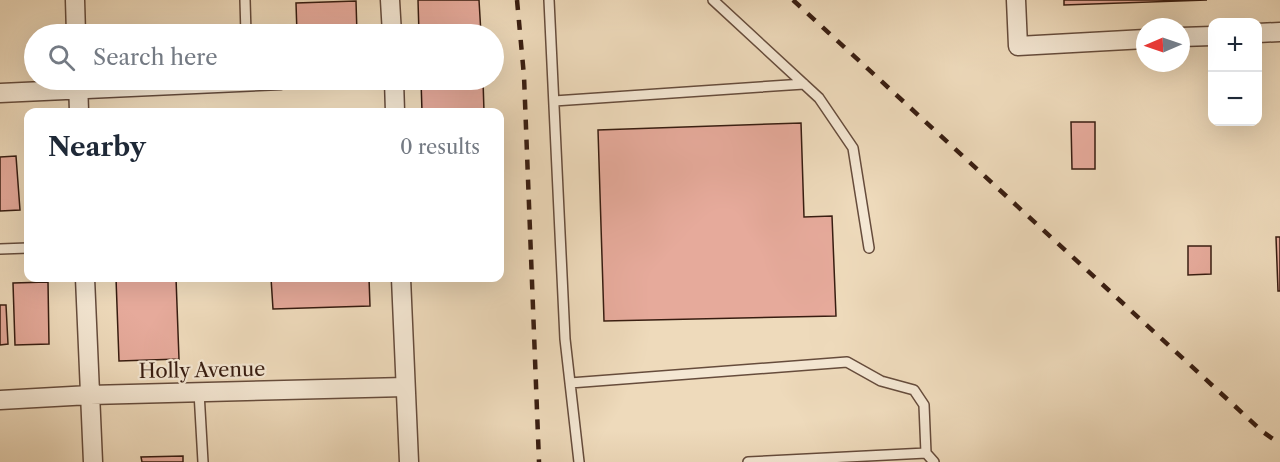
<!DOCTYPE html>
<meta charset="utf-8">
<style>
body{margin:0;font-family:"Libre Caslon Text",serif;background:#f6f6f7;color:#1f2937}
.controls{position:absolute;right:18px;top:18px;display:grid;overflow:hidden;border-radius:12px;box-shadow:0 6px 24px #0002}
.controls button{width:54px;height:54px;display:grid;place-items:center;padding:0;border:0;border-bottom:2px solid #e0e1e3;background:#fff;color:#1f2937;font:30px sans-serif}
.compass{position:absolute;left:1136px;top:18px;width:54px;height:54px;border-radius:50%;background:#fff;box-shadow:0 6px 24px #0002;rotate:268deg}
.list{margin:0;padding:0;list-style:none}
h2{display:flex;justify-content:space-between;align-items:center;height:78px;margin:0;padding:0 24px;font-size:26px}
h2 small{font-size:20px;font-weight:400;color:#747a83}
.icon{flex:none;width:33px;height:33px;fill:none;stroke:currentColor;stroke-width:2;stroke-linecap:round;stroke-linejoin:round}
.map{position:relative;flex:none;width:1280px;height:462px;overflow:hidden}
.search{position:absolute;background:#fff;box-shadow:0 6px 24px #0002;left:24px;top:24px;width:480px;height:66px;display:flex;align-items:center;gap:15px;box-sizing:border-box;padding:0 21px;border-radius:33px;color:#747a83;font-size:22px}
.panel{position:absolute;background:#fff;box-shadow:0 6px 24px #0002;left:24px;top:108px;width:480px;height:174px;border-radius:12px}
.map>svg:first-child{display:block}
.building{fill:#e6aa9b;stroke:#381d11;stroke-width:1.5}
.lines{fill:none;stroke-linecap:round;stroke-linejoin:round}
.lane-casing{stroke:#664c3c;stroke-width:12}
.street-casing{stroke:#664c3c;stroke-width:21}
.lane{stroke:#f4e7d3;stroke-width:9}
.street{stroke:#f4e7d3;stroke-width:18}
.rail{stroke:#381d11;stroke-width:4.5;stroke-dasharray:10 10;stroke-linecap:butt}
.labels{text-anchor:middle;stroke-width:4.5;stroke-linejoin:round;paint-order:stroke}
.street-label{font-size:20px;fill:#381d11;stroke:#f4e7d3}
</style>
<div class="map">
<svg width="1280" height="462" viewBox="0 0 1280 462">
<rect width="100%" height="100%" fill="#eedabb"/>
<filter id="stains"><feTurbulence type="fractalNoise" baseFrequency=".00333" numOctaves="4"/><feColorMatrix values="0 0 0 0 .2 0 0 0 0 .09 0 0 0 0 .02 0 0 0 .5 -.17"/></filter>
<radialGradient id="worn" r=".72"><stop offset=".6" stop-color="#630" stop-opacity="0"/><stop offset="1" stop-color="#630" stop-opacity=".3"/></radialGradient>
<path class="building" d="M418 0H479L481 34H419Z
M1064 0H1207L1064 5Z
M356 1 357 34H297L296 3Z
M421 80H483L484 112H422Z
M1071 122H1095V169H1072Z
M801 123 804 217 832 216 836 316 604 321 598 130Z
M16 156 20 210 0 211V157Z
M1276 237H1280V291H1278Z
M1188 246H1211V274L1188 275Z
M116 278H176L179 359 119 361Z
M271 278H369L370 306 273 309Z
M48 282 49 344 15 345 13 283Z
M0 305H6L8 344 0 345Z
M183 456V462H142L141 457Z"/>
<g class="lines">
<defs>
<path id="lane" d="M245 0 246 34
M549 0 565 339 579 462
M713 0 819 98 853 148 869 248
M554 101 804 84
M0 249 28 248
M570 383 847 362 881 381 914 390 924 405 926 453
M199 392 203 462
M748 462 926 453 934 462"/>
<path id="street" d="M75 0 76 34
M390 0 392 34
M1016 0 1018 46 1145 39
M1258 33 1280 32
M1181 37 1212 36
M78 80 79 112
M394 80 395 112
M0 93 281 80
M85 278 93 462
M401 278 409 462
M0 400 90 395 405 387"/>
</defs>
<use href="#lane" class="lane-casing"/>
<use href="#street" class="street-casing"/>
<use href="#lane" class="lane"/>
<use href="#street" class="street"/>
<path class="rail" d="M517 0 524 76 539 462
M793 0 1263 432 1280 444"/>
</g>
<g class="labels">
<g class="street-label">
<text transform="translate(202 370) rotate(-1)" y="7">Holly Avenue</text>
</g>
</g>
<rect width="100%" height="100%" filter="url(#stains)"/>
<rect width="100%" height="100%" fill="url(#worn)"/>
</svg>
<div class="controls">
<button>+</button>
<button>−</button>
</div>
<svg class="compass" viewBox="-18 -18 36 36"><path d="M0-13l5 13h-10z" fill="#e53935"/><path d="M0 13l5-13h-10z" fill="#747a83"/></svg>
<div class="search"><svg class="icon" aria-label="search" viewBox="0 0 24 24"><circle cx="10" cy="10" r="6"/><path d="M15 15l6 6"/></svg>Search here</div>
<section class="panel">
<h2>Nearby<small>0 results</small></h2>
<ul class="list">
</ul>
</section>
</div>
